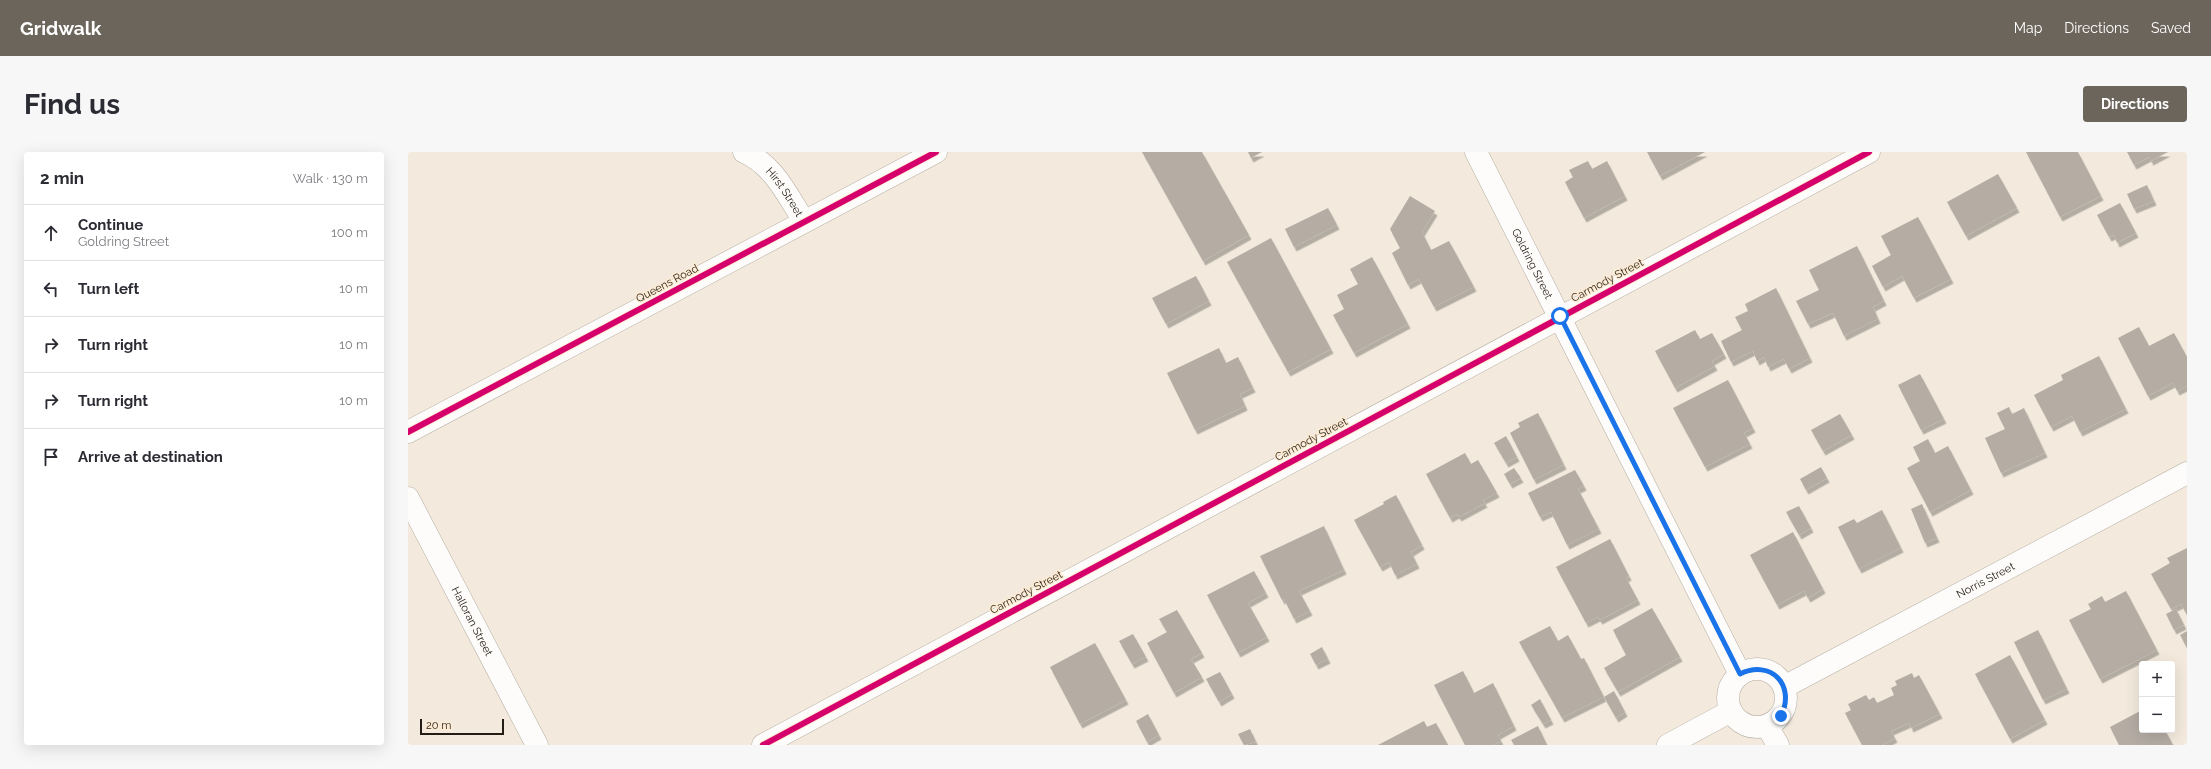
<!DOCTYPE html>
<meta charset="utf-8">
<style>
body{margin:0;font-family:Raleway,sans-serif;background:#f7f7f7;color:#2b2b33}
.controls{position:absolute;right:12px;bottom:12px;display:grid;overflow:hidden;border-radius:4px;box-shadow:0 4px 16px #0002}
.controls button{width:36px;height:36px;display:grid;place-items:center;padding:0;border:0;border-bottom:1px solid #e1e1e2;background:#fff;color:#2b2b33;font:20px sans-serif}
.scale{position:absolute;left:12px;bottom:10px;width:84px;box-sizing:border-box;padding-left:4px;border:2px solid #241d15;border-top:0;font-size:11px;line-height:14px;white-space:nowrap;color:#241d15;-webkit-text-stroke:3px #fdebd3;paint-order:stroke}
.stop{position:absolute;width:12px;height:12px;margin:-9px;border:3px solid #1a73e8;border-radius:50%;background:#fff}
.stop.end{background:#1a73e8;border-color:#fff;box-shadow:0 1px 4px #0008}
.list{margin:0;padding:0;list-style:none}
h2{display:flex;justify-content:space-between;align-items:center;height:52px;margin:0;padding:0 16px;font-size:17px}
h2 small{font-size:13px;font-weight:400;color:#7c7c81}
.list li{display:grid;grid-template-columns:26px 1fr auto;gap:12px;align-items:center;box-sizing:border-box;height:56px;padding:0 16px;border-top:1px solid #e1e1e2}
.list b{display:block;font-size:15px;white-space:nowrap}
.list p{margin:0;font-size:13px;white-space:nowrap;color:#7c7c81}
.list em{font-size:13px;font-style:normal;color:#7c7c81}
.icon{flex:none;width:22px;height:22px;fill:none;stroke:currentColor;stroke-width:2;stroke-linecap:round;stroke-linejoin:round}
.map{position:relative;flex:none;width:1779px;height:593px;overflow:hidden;border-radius:4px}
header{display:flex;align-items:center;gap:24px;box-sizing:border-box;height:56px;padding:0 20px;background:#6c655b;color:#fff}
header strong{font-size:19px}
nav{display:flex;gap:22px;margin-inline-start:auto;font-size:14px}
.intro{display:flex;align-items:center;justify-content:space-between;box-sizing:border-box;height:96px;padding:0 24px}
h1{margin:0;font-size:28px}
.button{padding:10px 18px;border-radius:4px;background:#6c655b;color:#fff;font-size:14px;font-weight:700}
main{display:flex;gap:24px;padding:0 24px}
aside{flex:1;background:#fff;border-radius:4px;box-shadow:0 4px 16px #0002}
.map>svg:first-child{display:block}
.building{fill:#b5ada4;filter:url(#shadow)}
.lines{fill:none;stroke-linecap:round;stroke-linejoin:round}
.minor-casing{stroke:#b5aea4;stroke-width:23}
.minor{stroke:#fdfcfa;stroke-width:22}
.cycleway-casing{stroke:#fdebd3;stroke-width:8}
.cycleway{stroke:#d6006c;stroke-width:6}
.route{stroke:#1a73e8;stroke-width:5}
.labels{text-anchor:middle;stroke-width:3;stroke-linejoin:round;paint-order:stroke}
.street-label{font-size:11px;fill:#241d15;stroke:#fdebd3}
</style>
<header>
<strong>Gridwalk</strong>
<nav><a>Map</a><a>Directions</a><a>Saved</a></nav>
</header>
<div class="intro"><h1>Find us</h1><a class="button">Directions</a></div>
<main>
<aside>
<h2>2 min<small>Walk · 130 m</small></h2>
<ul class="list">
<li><svg class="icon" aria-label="ahead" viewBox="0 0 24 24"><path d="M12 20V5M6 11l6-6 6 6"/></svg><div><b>Continue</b><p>Goldring Street</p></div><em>100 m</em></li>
<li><svg class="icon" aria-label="left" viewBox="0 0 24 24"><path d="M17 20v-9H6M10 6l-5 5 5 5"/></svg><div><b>Turn left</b></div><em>10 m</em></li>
<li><svg class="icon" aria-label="right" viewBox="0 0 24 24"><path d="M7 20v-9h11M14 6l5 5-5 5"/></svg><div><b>Turn right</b></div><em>10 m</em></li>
<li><svg class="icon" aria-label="right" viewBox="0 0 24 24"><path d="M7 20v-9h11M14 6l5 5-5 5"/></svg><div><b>Turn right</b></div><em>10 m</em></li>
<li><svg class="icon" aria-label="arrive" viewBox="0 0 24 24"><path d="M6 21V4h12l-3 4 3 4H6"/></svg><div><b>Arrive at destination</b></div></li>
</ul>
</aside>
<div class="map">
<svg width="1779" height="593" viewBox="0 0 1779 593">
<defs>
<filter id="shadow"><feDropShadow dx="2.5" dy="4.5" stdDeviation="0" flood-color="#0004"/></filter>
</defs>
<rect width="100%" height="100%" fill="#f3eadd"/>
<path class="building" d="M734 0H794L841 83 795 109Z
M840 0H854L843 6Z
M1239 0H1297L1252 24Z
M1618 0H1670L1693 44 1652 65Z
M1719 0H1760L1743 9 1741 5 1726 13Z
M1180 9 1184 17 1199 9 1217 44 1176 66 1157 30 1165 25 1161 18Z
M1590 22 1609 56 1558 84 1539 50Z
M1739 33 1746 49 1726 57 1719 42Z
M1002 44 1027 59 1014 80 1023 98 1041 89 1066 135 1026 155 1011 127 1000 133 984 101 992 96 982 77Z
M1712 51 1728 81 1709 91 1706 83 1701 85 1689 63Z
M920 56 929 73 886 95 877 77Z
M1510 65 1543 127 1506 146 1494 124 1475 135 1464 114 1483 103 1473 84Z
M863 86 923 197 880 220 819 110Z
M1449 94 1476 149 1465 155 1470 167 1436 184 1425 161 1400 172 1388 149 1411 138 1401 118Z
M964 105 1000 172 946 201 925 163 936 157 929 143 950 132 942 117Z
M788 124 801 149 758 172 744 146Z
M1368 136 1402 206 1381 217 1376 207 1360 215 1356 205 1349 209 1345 199 1323 210 1313 189 1334 178 1327 165 1340 159 1337 152Z
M1731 175 1741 194 1766 181 1779 205V234L1769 239 1765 231 1740 244 1710 186Z
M1287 178 1292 187 1304 181 1316 202 1304 209 1307 214 1267 236 1247 199Z
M811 196 818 211 830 205 845 236 832 242 837 254 787 278 759 221Z
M1691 204 1718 257 1672 280 1664 264 1643 275 1626 243 1655 228 1653 223Z
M1512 222 1536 267 1513 278 1490 233Z
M1320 228 1345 276 1336 281 1342 292 1297 315 1265 256Z
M1601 255 1604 262 1616 256 1637 301 1593 321 1577 286 1597 277 1589 261Z
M1130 261 1156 313 1126 328 1102 281 1112 275 1110 271Z
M1432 262 1444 283 1415 299 1403 278Z
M1098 284 1109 305 1098 311 1086 291Z
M1520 287 1527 301 1540 294 1563 338 1522 360 1499 316 1512 309 1505 295Z
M1057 301 1063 312 1070 308 1089 341 1075 348 1077 351 1051 365 1049 362 1042 366 1018 322Z
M1413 315 1419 326 1398 338 1392 327Z
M1106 316 1113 326 1102 332 1096 322Z
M1167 318 1176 334 1170 337 1191 377 1159 393 1143 360 1132 365 1120 341Z
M988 343 1014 393 1003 400 1009 412 987 423 981 410 972 415 946 368 976 352 975 350Z
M1514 352 1529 386 1517 391 1503 357Z
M1391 354 1403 376 1391 383 1378 360Z
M1474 358 1493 396 1451 417 1430 375 1446 367 1449 371Z
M916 374 936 418 891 439 902 459 886 467 876 447 874 448 852 404Z
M1385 380 1415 437 1400 446 1396 439 1369 453 1342 403Z
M1202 387 1221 424 1218 426 1230 448 1192 468 1190 465 1178 471 1148 415Z
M1779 396V463L1773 452 1763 457 1743 422 1762 411 1759 406Z
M846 419 858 441 840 451 859 485 830 501 799 443Z
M1718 439 1749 498 1692 527 1661 468 1683 457 1680 452 1694 444 1697 450Z
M1244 456 1272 505 1210 540 1196 516 1218 503 1205 478Z
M1768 457 1776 473 1766 478 1758 462Z
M769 458 794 501 783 507 794 525 766 541 739 491 759 480 751 467Z
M1142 474 1150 489 1160 483 1173 507 1176 506 1196 545 1154 566 1111 490Z
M1630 478 1659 537 1635 548 1606 490Z
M1779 479V496L1772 483Z
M725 482 738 505 724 512 711 489Z
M687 491 718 548 672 572 642 515Z
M914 495 920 507 908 513 902 502Z
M1602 503 1637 568 1602 587 1567 522Z
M1055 519 1066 541 1085 531 1106 574 1090 583 1093 589 1085 593H1057L1026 533Z
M812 520 824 542 811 550 798 527Z
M1504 521 1506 526 1511 523 1532 562 1503 576 1501 571 1483 579 1487 586 1474 593H1454L1437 561 1443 558 1440 552 1458 543 1461 548 1466 545 1469 551 1486 543 1483 536 1489 533 1487 529Z
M1206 539 1217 560 1208 566 1196 545Z
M1132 547 1143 568 1135 572 1123 553Z
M1734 558V578H1757L1765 593H1711L1702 575Z
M740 562 751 583 739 590 728 569Z
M1016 569 1019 575 1028 571 1040 593H970Z
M1130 574 1139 593H1106L1103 588Z
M842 577 848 590 836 593 830 582Z"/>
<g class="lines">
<defs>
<g id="minor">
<path id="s1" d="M336 0C366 13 379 43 396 69"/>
<path id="s2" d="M1068 0 1332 522"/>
<path d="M0 280 528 0"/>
<path id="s3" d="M0 346 129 593"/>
<circle cx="1349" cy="546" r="29"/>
<path id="s4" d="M1376 535 1779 321"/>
<path d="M1359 574 1370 593"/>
<path d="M355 593 1461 0"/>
<path d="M1260 593 1323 559"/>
</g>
</defs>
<use href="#minor" class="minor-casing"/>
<use href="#minor" class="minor"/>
<defs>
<path id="cycleway" d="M0 280 528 0
M355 593 1461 0"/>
</defs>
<use href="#cycleway" class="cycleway-casing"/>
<use href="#cycleway" class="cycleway"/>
</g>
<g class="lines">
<path class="route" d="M1152 164 1332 522C1363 507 1388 533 1373 564"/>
</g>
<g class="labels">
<g class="street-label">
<text dy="4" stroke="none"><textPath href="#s1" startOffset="58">Hirst Street</textPath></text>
<text dy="4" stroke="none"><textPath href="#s2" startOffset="125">Goldring Street</textPath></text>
<text transform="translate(1199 128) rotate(-28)" y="4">Carmody Street</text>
<text transform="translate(259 131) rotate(-28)" y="4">Queens Road</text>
<text transform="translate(903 287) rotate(-28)" y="4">Carmody Street</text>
<text dy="4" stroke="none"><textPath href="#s4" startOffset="228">Norris Street</textPath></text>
<text transform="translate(618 440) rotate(-28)" y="4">Carmody Street</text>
<text dy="4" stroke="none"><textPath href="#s3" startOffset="139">Halloran Street</textPath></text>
</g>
</g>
</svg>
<div class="controls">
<button>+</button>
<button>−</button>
</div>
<div class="scale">20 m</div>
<div class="stop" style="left:1152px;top:164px"></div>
<div class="stop end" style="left:1373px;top:564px"></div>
</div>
</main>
